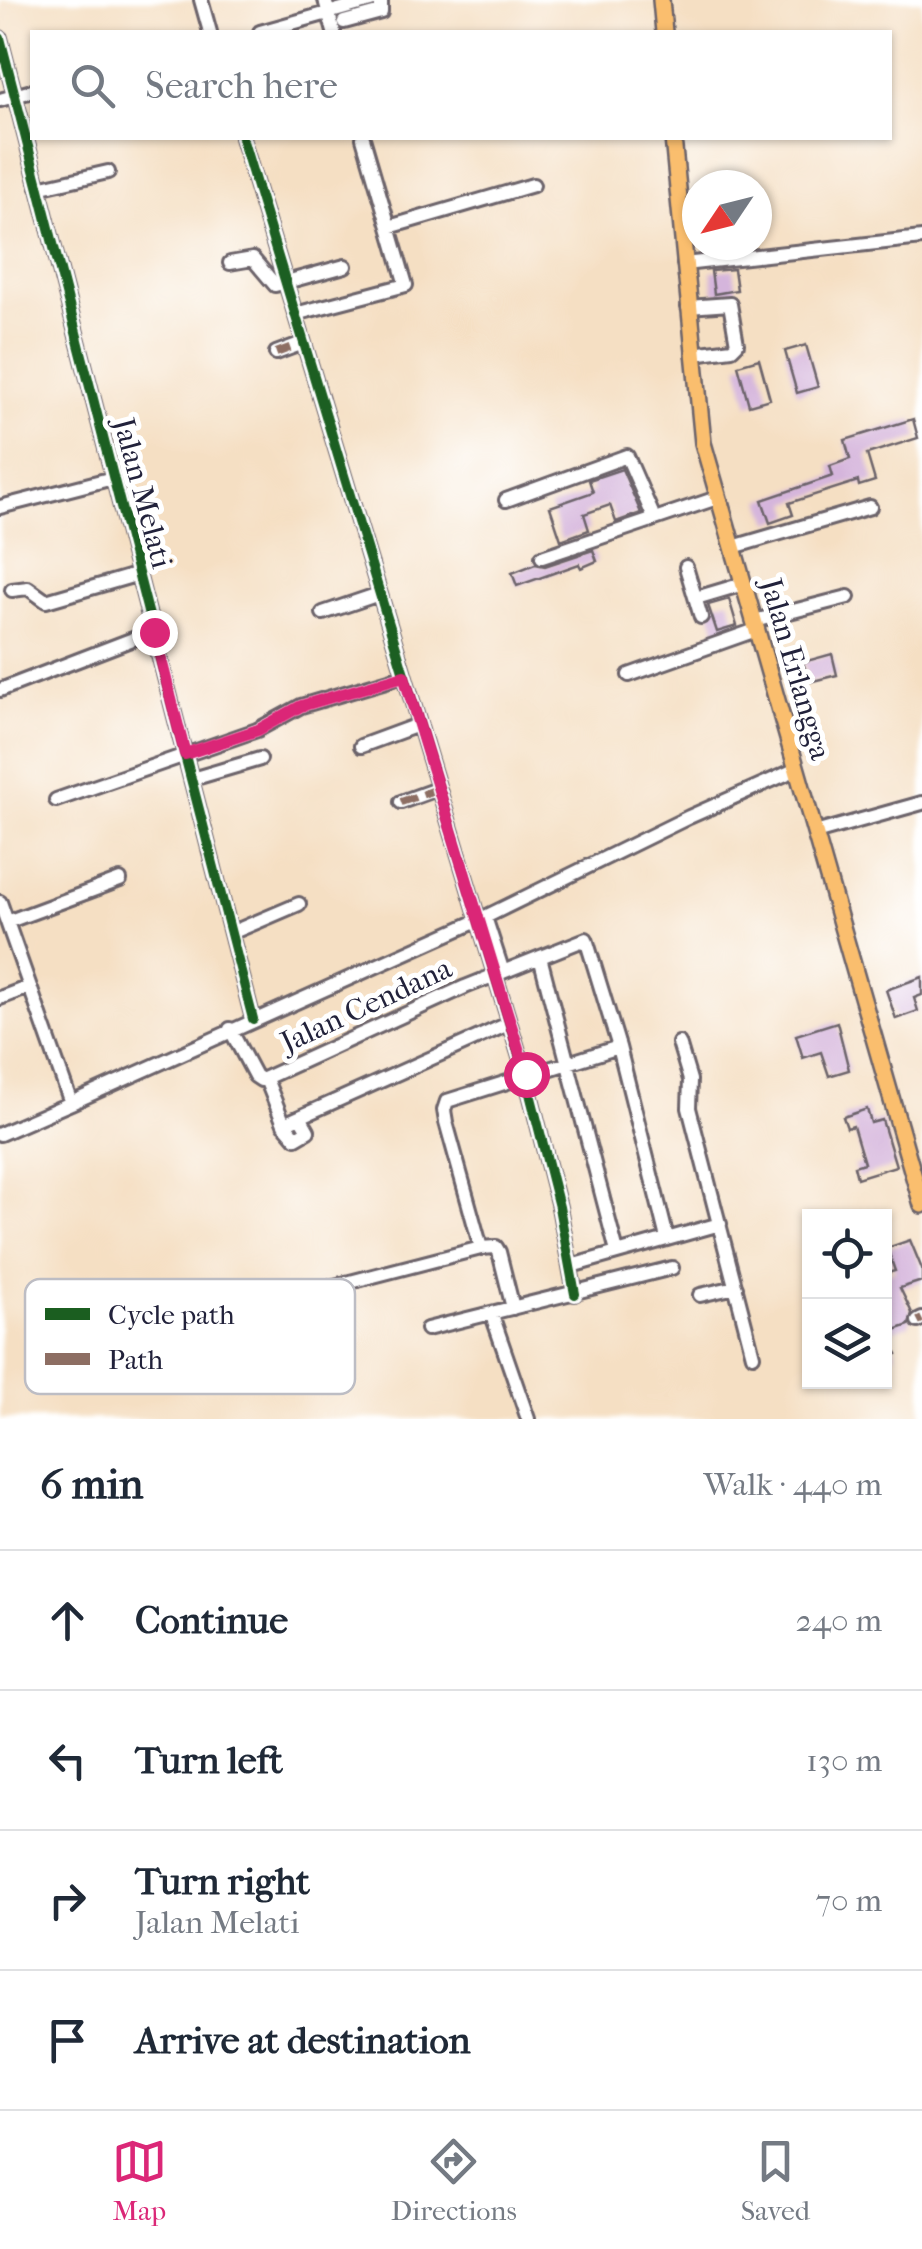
<!DOCTYPE html>
<meta charset="utf-8">
<style>
body{margin:0;font-family:"IM FELL French Canon",serif;background:#f6f6f7;color:#1f2937}
.controls{position:absolute;right:30px;bottom:30px;display:grid;overflow:hidden;border-radius:0px;box-shadow:0 2px 8px #0004}
.controls button{width:90px;height:90px;display:grid;place-items:center;padding:0;border:0;border-bottom:2px solid #e0e1e3;background:#fff;color:#1f2937;font:50px sans-serif}
.compass{position:absolute;left:682px;top:170px;width:90px;height:90px;border-radius:50%;background:#fff;box-shadow:0 2px 8px #0004;rotate:235deg}
.stop{position:absolute;width:30px;height:30px;margin:-22px;border:8px solid #db2777;border-radius:50%;background:#fff}
.stop.end{background:#db2777;border-color:#fff;box-shadow:0 2px 10px #0008}
.list{margin:0;padding:0;list-style:none}
h2{display:flex;justify-content:space-between;align-items:center;height:130px;margin:0;padding:0 40px;font-size:42px}
h2 small{font-size:32px;font-weight:400;color:#747a83}
.list li{display:grid;grid-template-columns:65px 1fr auto;gap:30px;align-items:center;box-sizing:border-box;height:140px;padding:0 40px;border-top:2px solid #e0e1e3}
.list b{display:block;font-size:38px;white-space:nowrap}
.list p{margin:0;font-size:32px;white-space:nowrap;color:#747a83}
.list em{font-size:32px;font-style:normal;color:#747a83}
.icon{flex:none;width:55px;height:55px;fill:none;stroke:currentColor;stroke-width:2;stroke-linecap:round;stroke-linejoin:round}
.map{position:relative;flex:none;width:922px;height:1419px;overflow:hidden}
.search{position:absolute;background:#fff;box-shadow:0 2px 8px #0004;left:30px;right:30px;top:30px;height:110px;display:flex;align-items:center;gap:25px;box-sizing:border-box;padding:0 35px;border-radius:0px;color:#747a83;font-size:38px}
.sheet{height:690px;background:#fff}
nav{display:flex;justify-content:space-around;align-items:center;box-sizing:border-box;height:140px;border-top:2px solid #e0e1e3;background:#fff;font-size:28px;color:#747a83}
nav a{display:grid;justify-items:center;gap:5px}
nav .on{color:#db2777}
.map>svg:first-child{display:block}
.building{fill:#d5b5dc}
.lines{fill:none;stroke-linecap:round;stroke-linejoin:round}
.minor-casing{stroke:#6c646b;stroke-width:18}
.major-casing{stroke:#6c646b;stroke-width:20}
.minor{stroke:#fff;stroke-width:12}
.major{stroke:#fabe6e;stroke-width:15}
.quiet{stroke:#8d6e63;stroke-width:8;stroke-dasharray:15 8;stroke-linecap:butt}
.cycleway-casing{stroke:#fff;stroke-width:16}
.cycleway{stroke:#1b5e20;stroke-width:10}
.route{stroke:#db2777;stroke-width:12}
.labels{text-anchor:middle;stroke-width:10;stroke-linejoin:round;paint-order:stroke}
.street-label{font-size:30px;fill:#22223b;stroke:#fff}
.key{fill:#fff;stroke:#bdbdc4;stroke-width:2.5}
.key-label{font-size:28px;fill:#22223b}
</style>
<div class="map">
<svg width="922" height="1419" viewBox="0 0 922 1419">
<rect width="100%" height="100%" fill="#fff"/>
<filter id="ink" filterUnits="userSpaceOnUse"><feTurbulence type="fractalNoise" baseFrequency=".01" numOctaves="2"/><feDisplacementMap in="SourceGraphic" scale="20" xChannelSelector="R" yChannelSelector="G"/><feConvolveMatrix kernelMatrix="1 2 1 2 8 2 1 2 1" color-interpolation-filters="sRGB"/></filter>
<filter id="wash" filterUnits="userSpaceOnUse"><feTurbulence type="fractalNoise" baseFrequency=".0048" numOctaves="4" result="noise"/><feDisplacementMap in="SourceGraphic" scale="40" xChannelSelector="R" yChannelSelector="G"/><feGaussianBlur stdDeviation="2.25" result="paint"/><feColorMatrix in="noise" values="0 0 0 0 0 0 0 0 0 0 0 0 0 0 0 0 0 1.4 0 .05"/><feComposite in="paint" operator="in"/></filter>
<g filter="url(#wash)">
<rect width="100%" height="100%" fill="#f5dfc3"/>
<g id="blocks">
<path class="building" d="M734 269 737 290 714 294 711 271Z
M806 345 818 387 797 393 785 351Z
M759 359 770 399 749 405 738 365Z
M913 419 918 438 867 454 875 481 859 486 858 481 789 503 793 515 770 523 762 500 833 476 830 466 850 459 845 440Z
M622 469 641 513 616 522 610 505 584 514 589 530 561 540 550 507 593 492 589 480Z
M593 550 597 561 581 568 579 564 517 586 512 573 535 564 545 566Z
M729 599 737 626 717 632 708 605Z
M832 654 837 675 809 682 803 662Z
M922 977V995L914 998 918 1011 896 1019 886 990Z
M837 1022 849 1070 829 1076 821 1052 803 1058 796 1035Z
M867 1109 871 1123 882 1120 896 1166 857 1178 854 1166 864 1163 853 1126 847 1128 843 1117Z
M910 1240 922 1269V1281L900 1288 912 1313 909 1325 886 1333 897 1354 884 1360V1274L895 1271 887 1248Z"/>
</g>
</g>
<g filter="url(#ink)">
<use href="#blocks" fill-opacity="0" stroke="#6c646b" stroke-width="2.5"/>
<g class="lines">
<defs>
<path id="minor" d="M201 0 210 32
M325 0 334 32
M344 22 381 12V0
M260 32 374 0
M0 38 253 1019
M0 100 32 91
M242 138 525 1074 559 1207 575 1294
M38 188 108 172
M389 227 533 185
M230 263 253 259 275 285 345 266
M684 264 922 238
M688 307 730 304 737 344 732 349 693 354
M295 314 406 285 363 138
M276 353 303 343
M506 500 627 456 654 518
M0 507 113 478
M733 547 870 507
M542 557 717 498
M686 567 701 617
M12 590 28 588 46 601 139 574
M696 598 743 584
M323 613 379 594
M754 621 848 597
M629 675 756 630
M0 690 154 631
M361 746 418 725
M192 779 260 759
M56 800 257 730 301 706 403 676
M401 802 437 789
M815 833 922 803
M0 902 71 1103 477 921 689 817 797 769
M485 917 503 972
M7 922 120 880
M231 933 299 904
M540 957 617 1252
M0 998 29 987
M230 1029 255 1076 261 1080 465 987 586 939 619 1047 667 1238
M679 1043 690 1080 689 1108 753 1355
M266 1079 284 1124 296 1138 308 1131 300 1117
M284 1124 508 1024
M0 1134 71 1103
M571 1266 720 1224
M323 1289 481 1248
M700 1295 736 1287
M513 1308 499 1252 496 1247 481 1248 446 1122 444 1110 447 1101 619 1047
M492 1315 528 1419
M918 1321 922 1319
M427 1329 672 1268"/>
<path id="major" d="M661 0 664 32
M673 138 703 443 922 1205"/>
</defs>
<use href="#minor" class="minor-casing"/>
<use href="#major" class="major-casing"/>
<use href="#minor" class="minor"/>
<use href="#major" class="major"/>
<path class="quiet" d="M276 353 303 343
M401 802 437 789
M918 1321 922 1319"/>
<defs>
<path id="cycleway" d="M0 38 253 1019
M242 138 525 1074 559 1207 575 1294"/>
</defs>
<use href="#cycleway" class="cycleway-casing"/>
<use href="#cycleway" class="cycleway"/>
</g>
</g>
<g class="lines" filter="url(#ink)">
<path class="route" d="M154 632 185 754 258 730 301 706 404 676 526 1074"/>
</g>
<g class="labels">
<g class="street-label">
<text transform="translate(143 493) rotate(75)" y="10">Jalan Melati</text>
<text transform="translate(796 669) rotate(74)" y="10">Jalan Erlangga</text>
<text transform="translate(366 1005) rotate(-25)" y="10">Jalan Cendana</text>
</g>
</g>
<rect x="25" y="1279" width="330" height="115" rx="15" class="key"/>
<rect x="45" y="1308" width="45" height="12" fill="#1b5e20"/>
<rect x="45" y="1353" width="45" height="12" fill="#8d6e63"/>
<g class="key-label">
<text x="108" y="1324">Cycle path</text>
<text x="108" y="1369">Path</text>
</g>
</svg>
<div class="controls">
<button><svg class="icon" aria-label="locate" viewBox="0 0 24 24"><circle cx="12" cy="12" r="6"/><path d="M12 2v4M12 18v4M2 12h4M18 12h4"/></svg></button>
<button><svg class="icon" aria-label="layers" viewBox="0 0 24 24"><path d="M12 4l9 5-9 5-9-5zM3 14l9 5 9-5"/></svg></button>
</div>
<svg class="compass" viewBox="-18 -18 36 36"><path d="M0-13l5 13h-10z" fill="#e53935"/><path d="M0 13l5-13h-10z" fill="#747a83"/></svg>
<div class="stop" style="left:526px;top:1074px"></div>
<div class="stop end" style="left:154px;top:632px"></div>
<div class="search"><svg class="icon" aria-label="search" viewBox="0 0 24 24"><circle cx="10" cy="10" r="6"/><path d="M15 15l6 6"/></svg>Search here</div>
</div>
<section class="sheet">
<h2>6 min<small>Walk · 440 m</small></h2>
<ul class="list">
<li><svg class="icon" aria-label="ahead" viewBox="0 0 24 24"><path d="M12 20V5M6 11l6-6 6 6"/></svg><div><b>Continue</b></div><em>240 m</em></li>
<li><svg class="icon" aria-label="left" viewBox="0 0 24 24"><path d="M17 20v-9H6M10 6l-5 5 5 5"/></svg><div><b>Turn left</b></div><em>130 m</em></li>
<li><svg class="icon" aria-label="right" viewBox="0 0 24 24"><path d="M7 20v-9h11M14 6l5 5-5 5"/></svg><div><b>Turn right</b><p>Jalan Melati</p></div><em>70 m</em></li>
<li><svg class="icon" aria-label="arrive" viewBox="0 0 24 24"><path d="M6 21V4h12l-3 4 3 4H6"/></svg><div><b>Arrive at destination</b></div></li>
</ul>
</section>
<nav>
<a class="on"><svg class="icon" aria-label="map" viewBox="0 0 24 24"><path d="M3 6l6-2 6 2 6-2v14l-6 2-6-2-6 2zM9 4v14M15 6v14"/></svg>Map</a>
<a><svg class="icon" aria-label="directions" viewBox="0 0 24 24"><path d="M12 3l9 9-9 9-9-9zM9 14v-3h6M13 9l2 2-2 2"/></svg>Directions</a>
<a><svg class="icon" aria-label="saved" viewBox="0 0 24 24"><path d="M7 4h10v16l-5-4-5 4z"/></svg>Saved</a>
</nav>
